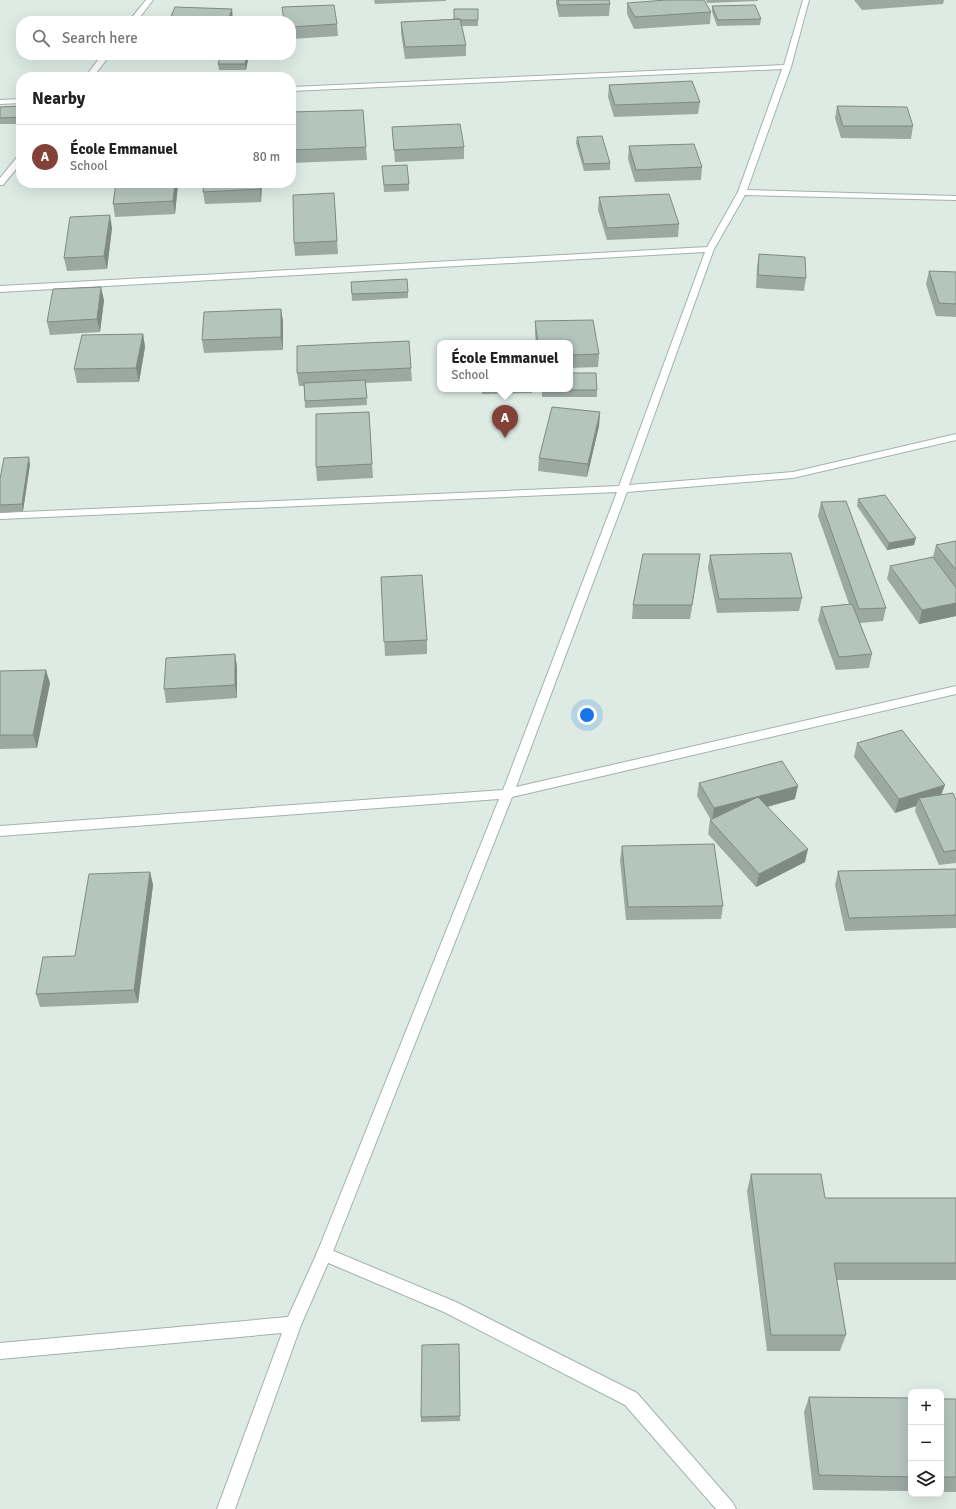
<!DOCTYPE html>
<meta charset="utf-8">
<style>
body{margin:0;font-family:Signika,sans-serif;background:#f2f2f2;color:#222}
.controls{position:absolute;right:12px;bottom:12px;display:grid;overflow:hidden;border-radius:8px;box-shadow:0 4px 16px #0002}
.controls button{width:36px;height:36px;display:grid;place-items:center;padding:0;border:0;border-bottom:1px solid #e0e0e0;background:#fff;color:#222;font:20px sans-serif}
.you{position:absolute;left:587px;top:715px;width:14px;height:14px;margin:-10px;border:3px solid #fff;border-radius:50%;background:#1a73e8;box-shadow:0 0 0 6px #1a73e833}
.badge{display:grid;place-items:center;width:26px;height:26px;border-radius:50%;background:#824237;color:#fff;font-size:13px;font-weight:700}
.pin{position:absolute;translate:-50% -33px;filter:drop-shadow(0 1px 2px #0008)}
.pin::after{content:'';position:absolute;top:21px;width:14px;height:12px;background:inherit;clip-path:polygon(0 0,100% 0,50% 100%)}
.popup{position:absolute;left:437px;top:340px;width:136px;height:52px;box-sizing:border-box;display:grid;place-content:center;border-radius:8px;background:#fff;filter:drop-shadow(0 1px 3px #0005);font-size:13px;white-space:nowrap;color:#767676}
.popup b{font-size:15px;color:#222}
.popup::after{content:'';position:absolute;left:50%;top:100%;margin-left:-8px;border:8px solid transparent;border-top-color:#fff}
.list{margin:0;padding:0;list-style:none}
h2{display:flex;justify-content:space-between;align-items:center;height:52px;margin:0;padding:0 16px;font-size:17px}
h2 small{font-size:13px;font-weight:400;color:#767676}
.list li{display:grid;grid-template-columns:26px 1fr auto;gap:12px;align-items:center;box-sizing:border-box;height:64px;padding:0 16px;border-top:1px solid #e0e0e0}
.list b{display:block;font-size:15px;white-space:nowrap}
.list p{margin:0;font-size:13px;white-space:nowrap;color:#767676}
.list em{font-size:13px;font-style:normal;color:#767676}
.icon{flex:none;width:22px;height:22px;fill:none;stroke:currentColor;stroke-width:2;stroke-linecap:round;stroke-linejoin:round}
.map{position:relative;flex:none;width:956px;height:1509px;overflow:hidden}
.search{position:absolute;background:#fff;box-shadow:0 4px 16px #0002;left:16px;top:16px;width:280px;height:44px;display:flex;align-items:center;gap:10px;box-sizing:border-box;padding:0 14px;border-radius:16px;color:#767676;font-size:15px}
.panel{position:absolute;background:#fff;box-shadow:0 4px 16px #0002;left:16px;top:72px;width:280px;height:116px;border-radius:16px}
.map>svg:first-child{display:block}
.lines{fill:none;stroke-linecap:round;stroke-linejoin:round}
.lane-casing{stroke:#a1b3ab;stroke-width:2}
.street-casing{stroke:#a1b3ab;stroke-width:2}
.lane{fill:#fff;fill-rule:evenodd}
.street{fill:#fff;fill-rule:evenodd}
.wall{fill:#9ba9a3}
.shaded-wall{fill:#7e8a84}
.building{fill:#b4c5bd;stroke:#7e8a84}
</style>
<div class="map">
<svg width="956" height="1509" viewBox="0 0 956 1509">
<rect width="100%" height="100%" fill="#deebe4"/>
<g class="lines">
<defs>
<path id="lane" d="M324 1247 456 1302 637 1393 733 1503 736 1509H716L625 1405 444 1312 319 1259 316 1254 319 1249Z"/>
<path id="street" d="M146 0H153L137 21H129Z
M803 0H809L791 67 747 190 956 196V200L745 195 714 249 629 485 793 472 956 434V440L793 478 627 492 516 787 956 686V694L512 797 332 1254 301 1325 235 1509H217L282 1333 0 1359V1343L288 1317 317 1253 499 799 0 836V826L503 790 617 492 0 519V513L619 486 705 252 0 292V286L707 247 738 192 782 69 291 91V87L784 65Z
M102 55H110L93 77H85Z
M21 99V103L0 104V100Z
M18 156H21V163L3 185H0V178Z"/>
</defs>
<use href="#lane" class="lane-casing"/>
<use href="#street" class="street-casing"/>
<use href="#lane" class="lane"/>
<use href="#street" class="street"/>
</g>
<path class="wall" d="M374 0H446V1L375 4Z
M556 0H609L610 4 609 16 559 17 556 4Z
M706 0H758V1L707 3Z
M854 0H944L943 4 862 10Z
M627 3 711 12 710 24 634 29 627 14Z
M712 6 761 19 760 25 717 26 712 12Z
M478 9V26H462L466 45V56L405 59 401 33V22L454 19Z
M291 21 337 24 338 36 291 39Z
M221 55H248L246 70H219L218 64Z
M609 85 700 102 698 114 614 117 608 97Z
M21 106V124H0V107Z
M837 106 913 126 911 139 841 138 835 118Z
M291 112 366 147 367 160 291 163Z
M392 127 464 147V159L395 162Z
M577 137 610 163V170L584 171 576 143Z
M629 146 702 167 701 180 635 182 628 159Z
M382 166 409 184V191L384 192Z
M116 183H178L175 214 115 217 113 204Z
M204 183H262L261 202 205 204 203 192Z
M334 193 338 254 295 256 294 243Z
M599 197 679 224 678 237 607 240 598 210Z
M112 228 107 269 67 271 64 258Z
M759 254 806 278 804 291 756 288 757 267Z
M929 271 956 272V317L936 316 926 284Z
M351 282 408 292V298L352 301Z
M104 300 100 332 50 335 47 322Z
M281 309 283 322V350L204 353 202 340Z
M535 321 599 354 598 367 570 368V343H536L535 334Z
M143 334 145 347 139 382 77 383 74 369Z
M411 368 412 381 366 383 367 405 305 408 304 386H299L297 373Z
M482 389H532V393L482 394Z
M542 389H570L597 390V397H542Z
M369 412 373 478 317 481 316 467Z
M600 412 599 426 587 477 538 471 539 458Z
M30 464 23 511 0 513V479Z
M858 499 914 545 887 550 857 506Z
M821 502 886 608 883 621 860 623 872 654 869 668 836 670 818 620 821 607 849 604 818 516Z
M956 541V616L919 624 887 579 890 566 933 557 936 545Z
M710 555 802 598 799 611 717 613 708 568Z
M698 568 690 619H632L633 605Z
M381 577 427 640V654L385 656Z
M235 654 237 667V698L166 703 164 689Z
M0 671 50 683 37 748 0 749Z
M857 743 942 795 956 800V863L939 865 915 811 916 806 895 813 854 757Z
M699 783 795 799 768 807 805 862 756 887 708 834 710 820H711L697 796Z
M622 846 723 906 721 919 626 920 620 860Z
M956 869V928L845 931 835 885 838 871Z
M150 872 153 885 138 1003 40 1007 36 994 75 956Z
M751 1174 825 1198H956V1280H837L846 1335 840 1351H767L747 1191Z
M459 1344 460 1421 421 1422V1417Z
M809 1397 911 1398V1491L813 1490 804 1412Z
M941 1399H956V1492H941Z"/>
<path class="shaded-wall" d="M232 9 233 21H228Z
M247 55H248L249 56 246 70 245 64Z
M175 183H178V185L175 214 173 201Z
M260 183H262L261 202 260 189Z
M110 215 112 228 107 269 104 256Z
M101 287 104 300 100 332 97 319Z
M281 309 283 322V350L281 337Z
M143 334 145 347 139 382 136 368Z
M600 412 599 426 587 477 588 464Z
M29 457 30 464 23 511 22 504Z
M916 538 914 545 887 550 889 543Z
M700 554 698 568 690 619 692 605Z
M956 603V616L919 624 922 610Z
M235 654 237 667V698L235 685Z
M46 670 50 683 37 748 33 735Z
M945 785 940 798H919L916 806 895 813 899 799Z
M798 786 795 799 712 821 714 808Z
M808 849 805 862 756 887 759 874Z
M150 872 153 885 138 1003 134 990Z"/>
<path class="building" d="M558 0H609L610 4 559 5Z
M666 0H704L711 12 635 17 627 3Z
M334 5 337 24 291 27V21H284L282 7Z
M755 5 761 19 718 20 712 6Z
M175 7 232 9 228 21H169Z
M454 9H478V20H461L460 19H454Z
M460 19 466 45 405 47 401 22Z
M221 55H247L245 64H218Z
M692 81 700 102 615 105 609 85Z
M21 106V117L0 118V107Z
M837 106 907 107 913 126H843Z
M363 110 366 147 291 150V112Z
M460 124 464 147 394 150 392 127Z
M602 136 610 163 584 164 577 137Z
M694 144 702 167 636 170 629 146Z
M407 165 409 184 384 185 382 166Z
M116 183H175L173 201 113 204Z
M204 183H260V189L203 192Z
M334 193 337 241 294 243 293 195Z
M669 194 679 224 607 228 599 197Z
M110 215 104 256 64 258 70 217Z
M759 254 805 257 806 278 758 275Z
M929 271 956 272V304L939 303Z
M407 279 408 292 352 294 351 282Z
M101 287 97 319 47 322 53 289Z
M281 309V337L202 340 204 312Z
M593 320 599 354 570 355V343H538L535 321Z
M143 334 136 368 74 369 82 335Z
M409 341 411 368 297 373V346Z
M570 373H596L597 390H543V389H570Z
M365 380 367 398 305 401 304 383Z
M552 407 600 412 588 464 539 458Z
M369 412 372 464 316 467V414Z
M29 457 22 504 0 505V479L4 458Z
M885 495 916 538 889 543 858 499Z
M846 501 886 608 859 609 821 502Z
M956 541V570L936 545Z
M791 553 802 598 719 599 710 555Z
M643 554H700L692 605H633Z
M933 557 956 588V603L922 610 890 566Z
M422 575 427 640 384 642 381 577Z
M852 604 872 654 839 657 821 607Z
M235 654V685L164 689 166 658Z
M46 670 33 735H0V671Z
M902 730 945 785 899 799 857 743Z
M782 761 798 786 714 808 699 783Z
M953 793 956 800V850L944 852 919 798Z
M758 797 808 849 759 874 710 820Z
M714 844 723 906 628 907 622 846Z
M956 869V915L849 918 838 871Z
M150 872 134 990 36 994 43 957 75 956 89 874Z
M751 1174H821L825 1198H956V1263H834L846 1335H771Z
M459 1344 460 1416 421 1417 422 1345Z
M809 1397 911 1398V1477L819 1475Z
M941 1399H956V1477H941Z"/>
</svg>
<div class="controls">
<button>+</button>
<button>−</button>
<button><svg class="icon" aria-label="layers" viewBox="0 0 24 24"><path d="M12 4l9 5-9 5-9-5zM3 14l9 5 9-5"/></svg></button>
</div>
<div class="you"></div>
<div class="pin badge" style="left:505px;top:438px">A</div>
<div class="popup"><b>École Emmanuel</b>School</div>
<div class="search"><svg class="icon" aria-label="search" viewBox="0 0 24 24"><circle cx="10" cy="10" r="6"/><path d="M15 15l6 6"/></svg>Search here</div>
<section class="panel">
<h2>Nearby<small></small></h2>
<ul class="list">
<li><span class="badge">A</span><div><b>École Emmanuel</b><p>School</p></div><em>80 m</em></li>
</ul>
</section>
</div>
